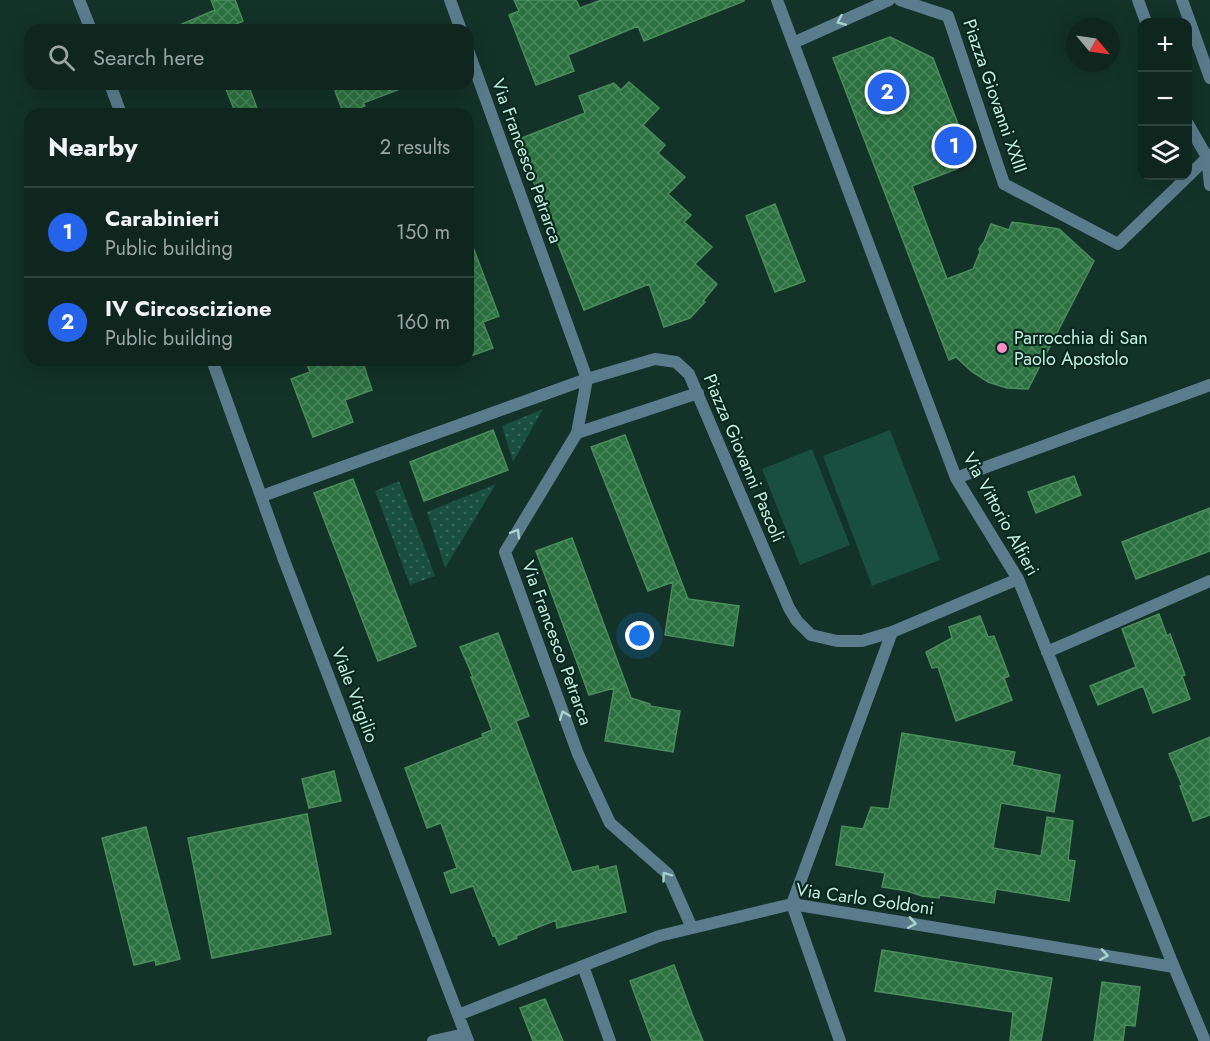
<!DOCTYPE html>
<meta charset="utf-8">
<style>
body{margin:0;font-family:Jost,sans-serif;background:#172e27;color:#f1f3f6}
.controls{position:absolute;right:18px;top:18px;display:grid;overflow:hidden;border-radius:12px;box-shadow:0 6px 24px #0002}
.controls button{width:54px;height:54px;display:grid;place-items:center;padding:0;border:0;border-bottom:2px solid #2e433c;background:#0e261e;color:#f1f3f6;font:30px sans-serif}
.compass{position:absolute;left:1066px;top:18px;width:54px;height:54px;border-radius:50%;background:#0e261e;box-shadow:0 6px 24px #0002;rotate:119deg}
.you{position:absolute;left:640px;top:636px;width:21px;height:21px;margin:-15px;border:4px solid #fff;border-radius:50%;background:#1a73e8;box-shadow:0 0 0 9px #1a73e833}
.badge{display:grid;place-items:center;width:39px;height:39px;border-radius:50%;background:#2563eb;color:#fff;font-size:20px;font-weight:700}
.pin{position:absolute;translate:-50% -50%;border:3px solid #fff;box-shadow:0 2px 6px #0006}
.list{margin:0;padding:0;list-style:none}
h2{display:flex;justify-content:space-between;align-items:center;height:78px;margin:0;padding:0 24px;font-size:26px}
h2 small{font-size:20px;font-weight:400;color:#9ba5a4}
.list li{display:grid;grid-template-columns:39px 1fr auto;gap:18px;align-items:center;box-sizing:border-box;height:90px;padding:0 24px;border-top:2px solid #2e433c}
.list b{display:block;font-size:22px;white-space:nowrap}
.list p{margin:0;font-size:20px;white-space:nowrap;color:#9ba5a4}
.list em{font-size:20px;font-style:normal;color:#9ba5a4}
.icon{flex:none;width:33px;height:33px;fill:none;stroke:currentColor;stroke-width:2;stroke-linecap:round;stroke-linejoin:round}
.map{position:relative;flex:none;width:1210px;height:1041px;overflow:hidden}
.search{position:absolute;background:#0e261e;box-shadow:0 6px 24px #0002;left:24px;top:24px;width:450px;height:66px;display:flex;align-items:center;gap:15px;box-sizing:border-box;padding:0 21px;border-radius:18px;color:#9ba5a4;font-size:22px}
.panel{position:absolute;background:#0e261e;box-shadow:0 6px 24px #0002;left:24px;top:108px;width:450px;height:258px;border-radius:18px}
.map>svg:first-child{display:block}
.grass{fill:url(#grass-dots)}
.garden{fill:#194f3f}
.building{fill:url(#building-cross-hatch);stroke:#498d5a;stroke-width:1.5}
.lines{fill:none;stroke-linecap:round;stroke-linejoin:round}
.lane{stroke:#5a7c8d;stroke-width:12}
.street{stroke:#5a7c8d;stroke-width:12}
.oneway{stroke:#a8d3ca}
.poi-dot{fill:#fb8fc4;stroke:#08281f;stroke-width:2}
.labels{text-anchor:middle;stroke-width:4.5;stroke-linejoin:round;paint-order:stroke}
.street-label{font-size:18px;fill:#c2f0de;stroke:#08281f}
.poi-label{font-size:18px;fill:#c2f0de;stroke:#08281f;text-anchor:start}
</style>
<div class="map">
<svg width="1210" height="1041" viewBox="0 0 1210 1041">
<defs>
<pattern id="grass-dots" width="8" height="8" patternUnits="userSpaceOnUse" patternTransform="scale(1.5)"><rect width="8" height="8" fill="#194f3f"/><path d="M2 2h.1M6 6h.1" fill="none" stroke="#39695a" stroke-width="1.8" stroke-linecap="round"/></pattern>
<pattern id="building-cross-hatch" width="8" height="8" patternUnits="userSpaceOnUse" patternTransform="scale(1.5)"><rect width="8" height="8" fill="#2c7140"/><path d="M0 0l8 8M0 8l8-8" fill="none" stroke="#49865b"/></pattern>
</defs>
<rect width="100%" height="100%" fill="#133228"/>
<path class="grass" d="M543 409 513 462 502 426Z
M399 481 435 576 410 585 375 491Z
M496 484 445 568 427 512Z"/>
<path class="garden" d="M890 430 940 560 872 586 823 456Z
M812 449 850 545 800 565 762 469Z"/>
<path class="building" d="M211 0H235L243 21 234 25 236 30H168L215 10Z
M514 0H576L580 8 601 0H744V1L644 41 638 26 568 55 574 71 536 85 509 15 519 11Z
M890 37 933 58 967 148 957 169 912 186 947 279 973 269 980 252 979 249 984 242 991 224 1009 230 1012 222 1059 229 1094 261 1028 389 1007 388 988 382 971 371 956 357 949 360 833 58Z
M629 82 659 108 643 125 665 145 658 153 685 177 668 194 691 215 684 222 712 247 695 264 717 284 703 301 705 302 690 318 664 327 649 284 584 310 517 140 585 113 579 96 614 83 621 90Z
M224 84H248L259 114H236Z
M337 84H408V86L363 103 365 106 344 114 335 91 339 89Z
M775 204 805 281 775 292 746 216Z
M468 239H470L499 316 483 322 493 348 468 357Z
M305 360H362L372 390 345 400 353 422 313 437 291 379 310 372Z
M493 430 508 470 424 501 410 462Z
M625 435 688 599 739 606 733 646 665 635 673 582 648 591 591 447Z
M1074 476 1081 495 1036 513 1028 492Z
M353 479 416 646 378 661 314 493Z
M1210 508V551L1136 579 1122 542Z
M572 538 631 698 650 704V706L680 711 673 752 605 741 614 688 589 695 536 551Z
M1159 614 1167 636 1170 634 1185 675 1182 676 1190 699 1153 713 1143 686 1098 705 1090 686 1136 667 1122 629Z
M980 616 988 637 994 636 1009 676 1004 678 1012 700 956 721 938 667 932 668 926 652 952 638 949 627Z
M498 633 529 716 516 721 572 872 598 866 599 870 616 866 626 912 557 928 556 920 516 936 517 938 499 945 495 935 493 936 473 886 451 893 444 873 457 868 441 823 427 828 405 768 483 737 482 734 492 730 471 677H473L460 647Z
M902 733 1015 752 1012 765 1060 775 1054 812 1001 803 993 848 1041 856 1047 817 1073 821 1068 860 1075 861 1069 901 996 889 994 903 940 895 939 898 922 896 907 891 882 887 885 873 836 865 842 826 863 829 871 807 889 809Z
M1210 737V815L1193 821 1180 786 1182 785 1169 754Z
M334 771 341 801 309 808 302 779Z
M307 814 331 934 212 958 188 838Z
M146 827 180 959 156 965 155 960 134 965 102 838Z
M882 950 1052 978 1041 1041H1010L1013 1012 875 991Z
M674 965 692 1014 703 1041H652L630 981Z
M1102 982 1140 987 1135 1026 1125 1025 1123 1041H1094Z
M545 999 563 1041H533L520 1008Z"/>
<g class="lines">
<path class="lane" d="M1207 157 1210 185"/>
<path class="street" d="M79 0 91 30
M450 0 461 30
M777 0 956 478 1018 579 1174 967 1205 1041
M900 0 948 16 1004 184 1118 244 1210 155
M1138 0 1146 22
M1182 0 1210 78
M793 43 889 0
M468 50 587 379 577 433 505 552 578 754 610 823 668 874 692 928
M110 84 121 114
M1188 124 1207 157 1210 158
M212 360 284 560 468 1041
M577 433 698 393
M956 478 1210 385
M262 496 587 379 655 359 676 362 689 374 789 608 797 621 811 635 837 641H862L892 632 1018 579
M1047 652 1210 581
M583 966 610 1041
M458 1015 659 936 792 904 1174 967
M433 1041 465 1034
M840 1041 792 904 892 632"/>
</g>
<defs><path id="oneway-chevron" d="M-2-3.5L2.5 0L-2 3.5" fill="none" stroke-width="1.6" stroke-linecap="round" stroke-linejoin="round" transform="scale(1.5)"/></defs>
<g class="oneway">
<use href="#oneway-chevron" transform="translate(841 21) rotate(156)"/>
<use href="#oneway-chevron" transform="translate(516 533) rotate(-59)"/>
<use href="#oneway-chevron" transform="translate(564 715) rotate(-110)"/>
<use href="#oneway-chevron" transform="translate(666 876) rotate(-126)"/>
<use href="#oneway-chevron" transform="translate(912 923) rotate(9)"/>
<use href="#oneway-chevron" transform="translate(1104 955) rotate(9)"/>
</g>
<circle class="poi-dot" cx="1002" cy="348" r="6"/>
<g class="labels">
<g class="street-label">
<text transform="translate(995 96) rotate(71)" y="6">Piazza Giovanni XXIII</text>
<text transform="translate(527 161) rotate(70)" y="6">Via Francesco Petrarca</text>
<text transform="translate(744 458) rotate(67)" y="6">Piazza Giovanni Pascoli</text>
<text transform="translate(1001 514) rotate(61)" y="6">Via Vittorio Alfieri</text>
<text transform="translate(557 643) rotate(70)" y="6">Via Francesco Petrarca</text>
<text transform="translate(355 695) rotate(69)" y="6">Viale Virgilio</text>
<text transform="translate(865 899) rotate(8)" y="6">Via Carlo Goldoni</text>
</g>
<g class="poi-label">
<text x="1014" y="344">Parrocchia di San<tspan x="1014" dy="21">Paolo Apostolo</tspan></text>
</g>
</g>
</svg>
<div class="controls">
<button>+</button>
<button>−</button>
<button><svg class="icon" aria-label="layers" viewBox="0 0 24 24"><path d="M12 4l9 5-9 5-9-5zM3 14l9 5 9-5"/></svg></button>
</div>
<svg class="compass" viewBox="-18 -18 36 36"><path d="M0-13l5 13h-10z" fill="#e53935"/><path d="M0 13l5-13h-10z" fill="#9ba5a4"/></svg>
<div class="you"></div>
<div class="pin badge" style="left:954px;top:146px">1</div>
<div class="pin badge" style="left:887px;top:92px">2</div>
<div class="search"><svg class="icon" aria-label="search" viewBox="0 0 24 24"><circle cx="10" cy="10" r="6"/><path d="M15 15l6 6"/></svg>Search here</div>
<section class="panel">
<h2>Nearby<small>2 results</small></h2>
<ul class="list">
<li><span class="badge">1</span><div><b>Carabinieri</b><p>Public building</p></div><em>150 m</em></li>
<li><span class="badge">2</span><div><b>IV Circoscizione</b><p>Public building</p></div><em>160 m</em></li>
</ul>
</section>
</div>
